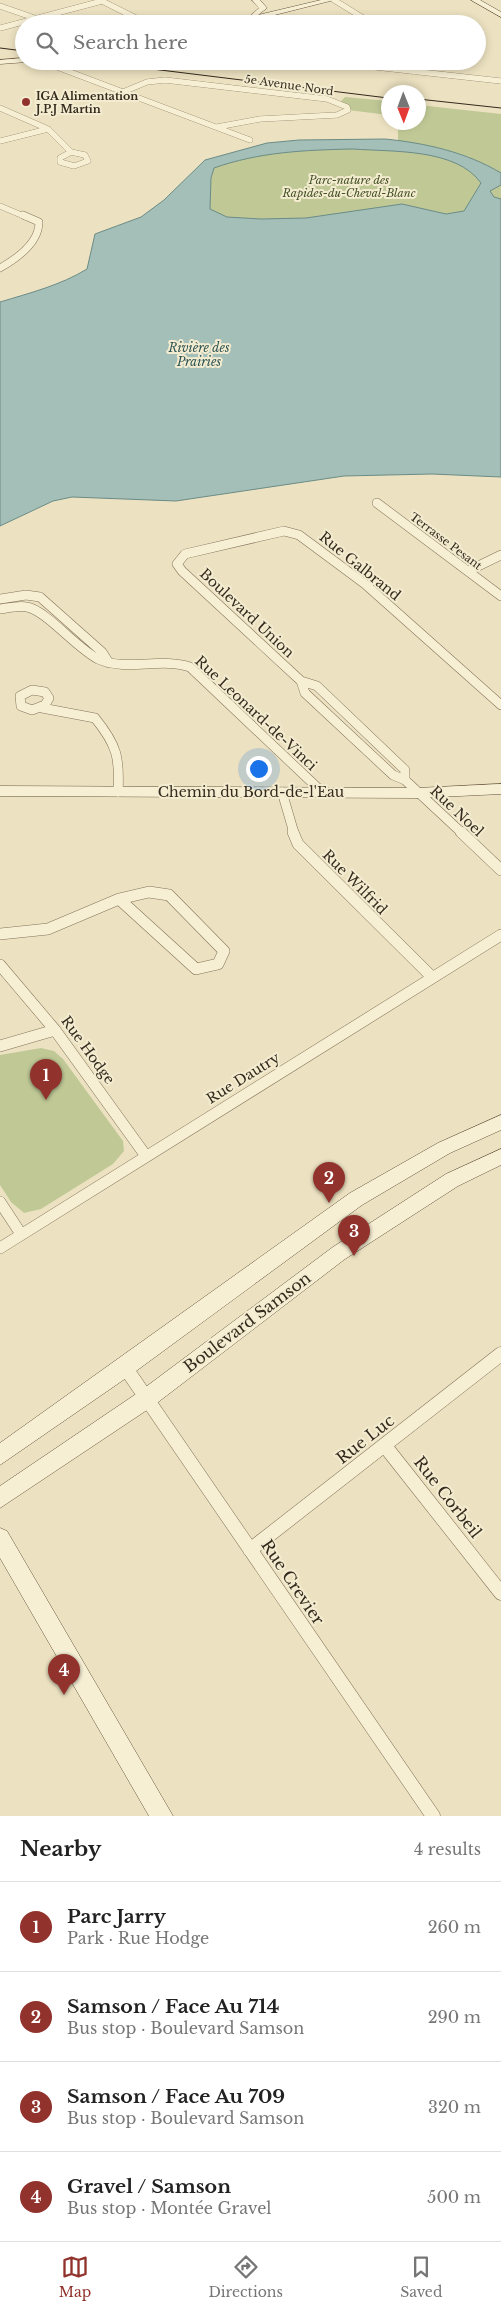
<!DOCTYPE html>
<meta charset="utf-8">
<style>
body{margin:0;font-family:"Libre Baskerville",serif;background:#f2f2f2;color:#222}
.compass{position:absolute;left:381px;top:85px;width:45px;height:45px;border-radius:50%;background:#fff;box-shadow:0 2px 8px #0003;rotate:179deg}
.you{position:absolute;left:258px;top:768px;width:18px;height:18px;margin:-12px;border:4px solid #fff;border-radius:50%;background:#1a73e8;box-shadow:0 0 0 8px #1a73e833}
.badge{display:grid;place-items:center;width:32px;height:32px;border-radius:50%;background:#91322c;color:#fff;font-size:16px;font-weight:700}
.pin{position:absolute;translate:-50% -41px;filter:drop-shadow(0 1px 2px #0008)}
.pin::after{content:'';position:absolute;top:26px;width:18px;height:15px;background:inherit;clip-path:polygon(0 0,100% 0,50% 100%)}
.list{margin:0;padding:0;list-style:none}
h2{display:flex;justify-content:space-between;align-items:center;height:65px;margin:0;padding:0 20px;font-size:21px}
h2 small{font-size:16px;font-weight:400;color:#767676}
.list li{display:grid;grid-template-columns:32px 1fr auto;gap:15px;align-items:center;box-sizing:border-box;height:90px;padding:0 20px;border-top:1px solid #e0e0e0}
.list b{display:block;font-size:19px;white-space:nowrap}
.list p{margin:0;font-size:16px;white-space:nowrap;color:#767676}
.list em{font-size:16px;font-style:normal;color:#767676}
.icon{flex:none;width:28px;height:28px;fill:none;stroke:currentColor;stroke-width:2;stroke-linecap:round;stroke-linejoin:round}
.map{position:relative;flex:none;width:501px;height:1816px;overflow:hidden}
.search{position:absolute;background:#fff;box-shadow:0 2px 8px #0003;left:15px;right:15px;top:15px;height:55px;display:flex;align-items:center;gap:12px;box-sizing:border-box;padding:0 18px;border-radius:28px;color:#767676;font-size:19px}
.sheet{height:425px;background:#fff}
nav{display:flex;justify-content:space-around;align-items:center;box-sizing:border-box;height:70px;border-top:1px solid #e0e0e0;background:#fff;font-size:14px;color:#767676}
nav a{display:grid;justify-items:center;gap:2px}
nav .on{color:#91322c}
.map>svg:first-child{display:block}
.green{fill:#c0c996}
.water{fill:#a4beb8;stroke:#6b8c86;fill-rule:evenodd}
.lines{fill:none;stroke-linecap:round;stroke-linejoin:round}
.street-far4-casing{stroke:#847359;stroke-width:6}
.street-far3-casing{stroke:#847359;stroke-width:8}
.street-far2-casing{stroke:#847359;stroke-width:10}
.street-far1-casing{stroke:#847359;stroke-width:12}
.street-casing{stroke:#847359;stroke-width:15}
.secondary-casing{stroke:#66543d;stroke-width:1}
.street-far4{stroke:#f7efd4;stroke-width:5.5}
.street-far3{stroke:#f7efd4;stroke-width:7}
.street-far2{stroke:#f7efd4;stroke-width:9}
.street-far1{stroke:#f7efd4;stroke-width:11}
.street{stroke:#f7efd4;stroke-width:14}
.secondary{fill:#f7efd4;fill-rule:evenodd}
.tram{stroke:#352a1d;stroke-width:1}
.poi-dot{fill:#91322c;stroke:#f4ecd0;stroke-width:2}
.labels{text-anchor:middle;stroke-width:4;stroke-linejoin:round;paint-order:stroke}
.far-street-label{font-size:11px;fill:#352a1d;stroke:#f4ecd0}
.far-poi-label{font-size:11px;font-weight:bold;fill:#352a1d;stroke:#f4ecd0;text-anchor:start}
.far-park-label{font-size:11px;font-style:italic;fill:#425025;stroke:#f4ecd0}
.far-water-label{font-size:12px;font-style:italic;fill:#2d5454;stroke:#f4ecd0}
.street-label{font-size:14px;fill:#352a1d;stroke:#f4ecd0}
.near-street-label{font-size:16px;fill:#352a1d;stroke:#f4ecd0}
</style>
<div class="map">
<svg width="501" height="1816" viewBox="0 0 501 1816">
<rect width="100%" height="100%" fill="#ece2c1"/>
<path class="green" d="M345 97 388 101V115L348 110 339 103Z
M419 105 501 114V224L193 234 205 166 279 146 360 143 470 157 398 141V123L418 122Z
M41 1048 54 1051 63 1059 123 1141 124 1151 113 1164 41 1209 24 1213 11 1202 0 1185V1055Z"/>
<path class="water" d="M385 139C425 143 466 152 501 173V185L490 191 494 197 501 199V477L432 474 344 476 176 501 72 497 53 501 0 526V302C30 293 61 285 87 269L95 234 141 217 164 200 205 160 267 143 299 140ZM353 149C392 152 456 148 481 183L464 211 446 214 402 204 306 218 261 219 227 217 210 209 211 178 214 168C259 152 305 150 353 149Z"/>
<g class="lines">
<defs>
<path id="street-far4" d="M100 0 148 24
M334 0 373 24
M0 6 52 24
M355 24 368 21
M0 28 102 1
M41 61 250 140
M321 61 501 81
M414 72 417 61
M123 92 147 82 165 80 327 99 347 107 348 110 337 115 260 119 217 127
M0 108 48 129 71 152
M0 141 48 129
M71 152 85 155 88 161 74 166 60 162V158Z
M0 206 26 217"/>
<path id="street-far3" d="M0 268C16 259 39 243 39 222L23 215"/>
<path id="street-far2" d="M377 503 501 596
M468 571 501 555
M0 599 26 595 40 597 102 652 109 663
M0 609C8 608 19 605 27 607 47 611 75 647 98 659 128 672 160 657 190 667L322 792
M301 681 305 693 393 775 405 780 462 833
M32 690 45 692 49 698 45 705 32 710 21 706 20 696Z
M42 708 95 718C117 745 120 758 118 792
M405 780V770L317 686 301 681 182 571 177 564 185 554 284 531 299 535 365 584 501 705
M282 792 294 833"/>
<path id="street-far1" d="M293 832 298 844 432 977
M461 832 501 870
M149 892 169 895 224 951 218 964 196 969 119 899Z
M0 934 48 929 119 899
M0 965 55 1030 146 1156
M0 1046 55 1030
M0 1202 21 1234
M0 1248 501 935"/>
<path id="street" d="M125 1367 433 1816
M385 1446 501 1593
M250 1550 501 1354"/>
<path id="secondary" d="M252 0H260L267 8 258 15 321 0H334L239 24H226L249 17 259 8Z
M471 0H480L501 12V17Z
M24 58V61L27 62 0 64V60Z
M501 784V794L417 798 0 796V786L417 788Z
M501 1115V1130L450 1153 362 1205 132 1374 0 1465V1443L350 1193 438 1143Z
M501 1149V1165L458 1186 345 1259 153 1406 0 1508V1486L139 1392 333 1247 446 1174Z
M0 1528 7 1531 173 1816H149L0 1558Z"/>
</defs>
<use href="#street-far4" class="street-far4-casing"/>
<use href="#street-far3" class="street-far3-casing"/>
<use href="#street-far2" class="street-far2-casing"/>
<use href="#street-far1" class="street-far1-casing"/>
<use href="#street" class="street-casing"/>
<use href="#secondary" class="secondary-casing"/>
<use href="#street-far4" class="street-far4"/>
<use href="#street-far3" class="street-far3"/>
<use href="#street-far2" class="street-far2"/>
<use href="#street-far1" class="street-far1"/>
<use href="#street" class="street"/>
<use href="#secondary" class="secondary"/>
<path class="tram" d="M0 48 24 51
M87 61 388 98
M418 99 501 108"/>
</g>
<circle class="poi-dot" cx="26" cy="102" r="5"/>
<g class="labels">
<g class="far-street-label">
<text transform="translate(289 85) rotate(8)" y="4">5e Avenue Nord</text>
<text transform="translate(446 541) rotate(37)" y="4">Terrasse Pesant</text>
</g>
<g class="far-poi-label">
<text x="36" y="100">IGA Alimentation<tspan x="36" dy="13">J.P.J Martin</tspan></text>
</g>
<g class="far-park-label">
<text x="349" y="184">Parc-nature des<tspan x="349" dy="13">Rapides-du-Cheval-Blanc</tspan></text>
</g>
<g class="far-water-label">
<text x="199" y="352">Rivière des<tspan x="199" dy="14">Prairies</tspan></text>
</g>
<g class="street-label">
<text transform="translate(360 566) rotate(39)" y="5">Rue Galbrand</text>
<text transform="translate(247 613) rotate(43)" y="5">Boulevard Union</text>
<text transform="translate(256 713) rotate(43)" y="5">Rue Leonard-de-Vinci</text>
<text x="251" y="797">Chemin du Bord-de-l'Eau</text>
<text transform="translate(457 811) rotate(43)" y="5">Rue Noel</text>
<text transform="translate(355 882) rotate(45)" y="5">Rue Wilfrid</text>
<text transform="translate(88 1050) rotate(54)" y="5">Rue Hodge</text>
<text transform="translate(243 1078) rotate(-32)" y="5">Rue Dautry</text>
</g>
<g class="near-street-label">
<text transform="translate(247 1322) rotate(-37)" y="6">Boulevard Samson</text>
<text transform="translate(365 1439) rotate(-38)" y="6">Rue Luc</text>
<text transform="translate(448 1497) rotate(52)" y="6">Rue Corbeil</text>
<text transform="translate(293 1582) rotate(56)" y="6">Rue Crevier</text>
</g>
</g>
</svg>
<svg class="compass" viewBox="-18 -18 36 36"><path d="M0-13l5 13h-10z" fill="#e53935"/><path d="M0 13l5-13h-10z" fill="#767676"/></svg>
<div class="you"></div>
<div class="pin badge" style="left:46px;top:1100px">1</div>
<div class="pin badge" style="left:329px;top:1203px">2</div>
<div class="pin badge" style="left:354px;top:1256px">3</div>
<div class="pin badge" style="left:64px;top:1695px">4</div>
<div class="search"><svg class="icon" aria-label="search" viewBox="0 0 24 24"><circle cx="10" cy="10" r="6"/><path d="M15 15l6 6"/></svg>Search here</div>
</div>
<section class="sheet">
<h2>Nearby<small>4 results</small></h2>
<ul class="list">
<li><span class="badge">1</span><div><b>Parc Jarry</b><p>Park · Rue Hodge</p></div><em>260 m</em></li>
<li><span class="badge">2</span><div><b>Samson / Face Au 714</b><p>Bus stop · Boulevard Samson</p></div><em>290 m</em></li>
<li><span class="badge">3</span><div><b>Samson / Face Au 709</b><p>Bus stop · Boulevard Samson</p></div><em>320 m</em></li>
<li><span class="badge">4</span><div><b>Gravel / Samson</b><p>Bus stop · Montée Gravel</p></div><em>500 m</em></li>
</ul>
</section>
<nav>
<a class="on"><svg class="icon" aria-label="map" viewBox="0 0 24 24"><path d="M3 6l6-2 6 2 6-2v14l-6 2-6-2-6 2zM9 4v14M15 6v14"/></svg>Map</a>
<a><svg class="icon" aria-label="directions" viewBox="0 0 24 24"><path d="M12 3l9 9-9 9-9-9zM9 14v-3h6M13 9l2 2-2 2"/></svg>Directions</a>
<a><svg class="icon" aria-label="saved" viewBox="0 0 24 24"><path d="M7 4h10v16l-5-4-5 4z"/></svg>Saved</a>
</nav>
